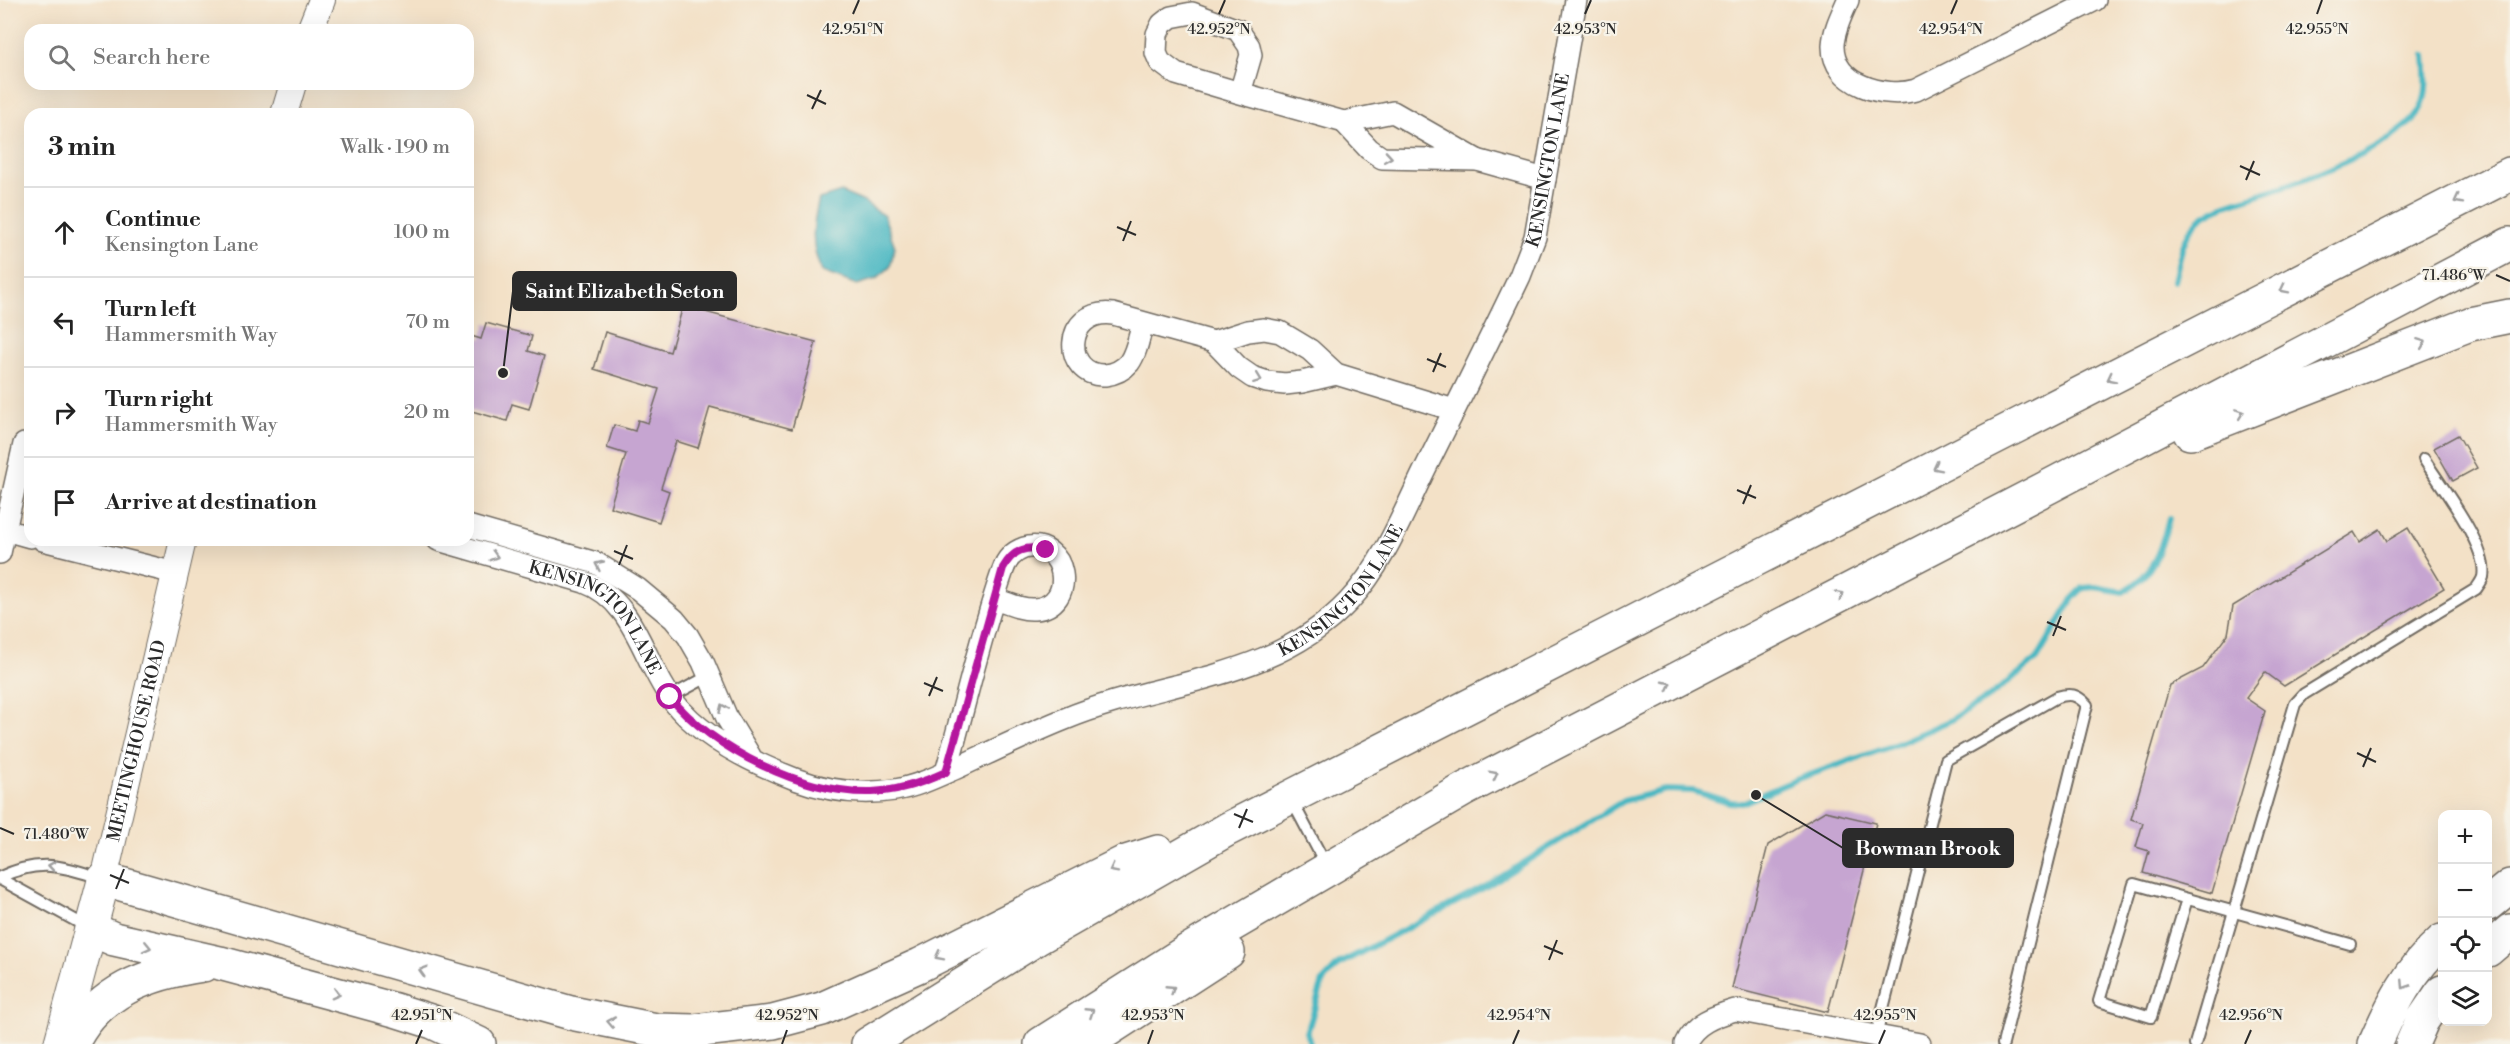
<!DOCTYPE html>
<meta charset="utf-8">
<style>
body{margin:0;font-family:"Libre Bodoni",serif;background:#f6f6f6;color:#222}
.controls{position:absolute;right:18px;bottom:18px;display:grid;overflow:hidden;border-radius:12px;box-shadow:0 6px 24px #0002}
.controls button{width:54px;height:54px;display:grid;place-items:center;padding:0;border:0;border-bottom:2px solid #e0e0e0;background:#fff;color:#222;font:30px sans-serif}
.stop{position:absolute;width:18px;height:18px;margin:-14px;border:4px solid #b5179e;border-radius:50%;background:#fff}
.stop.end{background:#b5179e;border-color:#fff;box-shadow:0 2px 6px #0008}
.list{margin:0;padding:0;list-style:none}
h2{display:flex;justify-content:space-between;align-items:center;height:78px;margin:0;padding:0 24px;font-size:26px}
h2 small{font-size:20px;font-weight:400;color:#767676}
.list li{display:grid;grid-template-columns:39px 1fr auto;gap:18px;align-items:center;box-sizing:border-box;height:90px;padding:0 24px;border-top:2px solid #e0e0e0}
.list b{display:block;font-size:22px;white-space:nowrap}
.list p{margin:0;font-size:20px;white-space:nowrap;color:#767676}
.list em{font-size:20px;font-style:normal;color:#767676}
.icon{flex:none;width:33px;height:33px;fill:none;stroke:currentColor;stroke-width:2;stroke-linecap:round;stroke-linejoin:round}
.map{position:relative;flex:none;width:2510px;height:1044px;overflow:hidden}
.search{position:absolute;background:#fff;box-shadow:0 6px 24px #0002;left:24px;top:24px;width:450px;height:66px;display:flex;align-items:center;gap:15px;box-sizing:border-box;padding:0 21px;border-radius:18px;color:#767676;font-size:22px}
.panel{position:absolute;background:#fff;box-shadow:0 6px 24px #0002;left:24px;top:108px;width:450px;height:438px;border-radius:18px}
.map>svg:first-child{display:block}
.water{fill:#49b7c2;stroke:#3a7176;stroke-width:1.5}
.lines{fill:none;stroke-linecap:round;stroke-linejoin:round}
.stream{stroke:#49b7c2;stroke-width:6}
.building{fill:#c6a5d1}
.service-casing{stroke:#716b62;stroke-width:14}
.minor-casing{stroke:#716b62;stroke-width:24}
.tertiary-casing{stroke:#716b62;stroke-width:28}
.primary-casing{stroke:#716b62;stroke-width:34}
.motorway-casing{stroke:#716b62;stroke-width:36}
.service{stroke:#fff;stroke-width:10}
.minor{stroke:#fff;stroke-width:21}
.tertiary{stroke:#fff;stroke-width:26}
.primary{stroke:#fff;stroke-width:32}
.motorway{stroke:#fff;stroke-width:33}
.oneway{stroke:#a0a0a0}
.route{stroke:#b5179e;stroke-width:8}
.ticks{fill:none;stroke:#2b2b2b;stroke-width:2}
.labels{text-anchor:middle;stroke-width:4.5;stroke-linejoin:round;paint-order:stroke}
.street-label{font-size:18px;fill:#2b2b2b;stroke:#f7f3e8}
.ticks-label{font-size:15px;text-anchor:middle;fill:#2b2b2b;stroke:#f7f3e8;stroke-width:4.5;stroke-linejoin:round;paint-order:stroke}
.leader{fill:none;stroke:#2b2b2b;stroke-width:2}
.callout-dot{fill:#2b2b2b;stroke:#f7f3e8;stroke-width:2}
.callout{fill:#2b2b2b;stroke:#2b2b2b;stroke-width:2}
.callout-label{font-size:20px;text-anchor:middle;font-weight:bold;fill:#fff}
</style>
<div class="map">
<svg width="2510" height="1044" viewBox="0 0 2510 1044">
<rect width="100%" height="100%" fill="#f7f3e8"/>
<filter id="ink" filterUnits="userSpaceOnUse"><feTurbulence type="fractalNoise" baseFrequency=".0167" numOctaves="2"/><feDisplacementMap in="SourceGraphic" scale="12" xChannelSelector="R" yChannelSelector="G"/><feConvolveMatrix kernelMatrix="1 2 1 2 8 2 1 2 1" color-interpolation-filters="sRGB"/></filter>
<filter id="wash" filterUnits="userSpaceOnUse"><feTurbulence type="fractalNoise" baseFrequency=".008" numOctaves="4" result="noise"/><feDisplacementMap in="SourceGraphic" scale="24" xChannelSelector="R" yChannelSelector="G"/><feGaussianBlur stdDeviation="1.35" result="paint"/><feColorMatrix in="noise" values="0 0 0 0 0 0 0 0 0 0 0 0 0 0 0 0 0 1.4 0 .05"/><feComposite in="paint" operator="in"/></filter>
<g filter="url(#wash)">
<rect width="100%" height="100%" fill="#f3e1c7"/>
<path class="water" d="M841 192 864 202 884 216 895 247 890 267 876 279 857 285 822 272C810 246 812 226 819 199Z"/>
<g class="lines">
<path class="stream" d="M2174 281C2179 262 2182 237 2197 222 2213 206 2243 200 2263 193 2300 182 2406 143 2421 108 2429 91 2426 73 2425 55
M1310 1044 1307 1033 1323 981 1339 964 1485 887 1623 801 1666 790 1693 791 1730 802 1742 803 1798 779 1892 746 1949 721 1986 699 2037 659 2073 598 2083 588 2095 587 2123 592C2153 576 2161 550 2169 518"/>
</g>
<g id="blocks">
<path class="building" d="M683 306 816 342 792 429 710 407 698 448 676 441 661 488 669 491 659 522 610 507 626 454 607 448 614 425 635 431 638 420 648 423 659 389 594 369 605 332 670 352Z
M486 323 532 336 528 351 544 356 529 409 512 404 507 421 468 410V335L481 339Z
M2458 435 2477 468 2453 481 2434 448Z
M2408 528 2444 588 2284 686 2265 672 2246 698 2265 711 2212 893 2143 873 2149 851 2136 847 2143 823 2131 819 2170 685 2203 668 2228 634 2233 606 2354 532 2360 542 2380 529 2387 541Z
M1825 811 1876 823 1828 1012 1732 988 1768 845Z"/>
</g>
</g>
<g filter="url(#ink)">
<use href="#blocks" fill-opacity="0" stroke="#716b62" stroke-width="1.5"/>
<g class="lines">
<defs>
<path id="service" d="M670 697 709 676
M1291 799 1326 865
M0 877C41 858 60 866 101 878
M0 879 89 928
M2187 899 2151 1017 2099 1001 2134 884 2350 944
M1876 1036 1946 760 2057 697C2070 693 2077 694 2087 705L2003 1044
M2195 1044 2295 704 2304 694 2476 589C2478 586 2482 581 2483 577 2489 547 2440 485 2424 459"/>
<g id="minor">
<path d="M1848 0C1842 14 1834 29 1833 45 1832 85 1885 99 1916 90L2095 0"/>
<path d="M1240 93 1251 55 1249 46 1238 30 1192 13 1171 17 1162 24 1157 34 1156 53 1160 62 1176 74 1240 93 1344 122 1393 112 1477 160"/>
<path d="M1344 122 1369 149 1382 158 1477 160 1545 179"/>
<path d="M1143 323C1139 336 1137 352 1129 363 1123 370 1114 374 1105 375 1062 377 1062 308 1113 314L1214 342 1239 368 1252 377 1267 382 1285 384 1302 382 1336 374"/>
<path d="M1214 342 1248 331 1264 329 1280 332 1310 350 1336 374 1454 410"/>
<path d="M468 526 596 563 638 589 674 619 688 636 703 662 727 718 750 756"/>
<path d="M5 530 30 537"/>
<path d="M43 540 175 573"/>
<path id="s1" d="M438 540 584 582C635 600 643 662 673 701 701 737 753 763 795 779 827 791 862 795 895 790 919 786 940 775 961 766 995 750 1030 733 1065 719 1161 679 1273 682 1349 601 1383 565 1403 514 1425 469 1457 405 1489 341 1520 276L1535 237 1576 0"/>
<path d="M0 553 24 444"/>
<path d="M946 772C965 705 980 636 1003 570 1006 560 1013 552 1024 548 1067 536 1079 607 1034 609 1021 610 1007 603 995 599"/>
<path d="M1685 1044C1694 1023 1715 1016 1735 1010L1920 1044"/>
</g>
<g id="tertiary">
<path d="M310 30 322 0"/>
<path d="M284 114 293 84"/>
<path id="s2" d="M104 879 183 540"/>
</g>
<path id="primary" d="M60 1044 104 879"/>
<path id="motorway" d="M2190 433 2470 324 2510 316
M104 879 571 1013 656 1030 694 1031 773 1022 822 1009 920 965 1123 863 1158 852
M2488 904 2510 886
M91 929 114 939 220 963 395 1010 433 1022 479 1044
M2488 950 2510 931
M72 1044C97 991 149 973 203 965
M868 1044 1036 939 1228 829 2510 174
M1041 1044 1189 950 1465 789 2048 487 2510 244
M1086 1044 1228 952
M2375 1044C2392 1005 2410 969 2442 941
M2412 1044 2422 1021 2442 992"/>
</defs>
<use href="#service" class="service-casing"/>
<use href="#minor" class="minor-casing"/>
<use href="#tertiary" class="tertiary-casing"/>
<use href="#primary" class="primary-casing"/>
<use href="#motorway" class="motorway-casing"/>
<use href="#service" class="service"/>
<use href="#minor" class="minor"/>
<use href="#tertiary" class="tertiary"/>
<use href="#primary" class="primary"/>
<use href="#motorway" class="motorway"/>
</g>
<defs><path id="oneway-chevron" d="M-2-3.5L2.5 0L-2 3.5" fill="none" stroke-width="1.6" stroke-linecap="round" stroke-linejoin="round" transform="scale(1.5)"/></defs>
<g class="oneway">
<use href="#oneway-chevron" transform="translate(1388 157) rotate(9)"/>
<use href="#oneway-chevron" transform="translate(2458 200) rotate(153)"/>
<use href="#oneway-chevron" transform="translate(2284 289) rotate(153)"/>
<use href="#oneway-chevron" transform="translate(2422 343) rotate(-21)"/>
<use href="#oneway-chevron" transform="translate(2111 378) rotate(153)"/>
<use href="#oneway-chevron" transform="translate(1258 379) rotate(21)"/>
<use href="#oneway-chevron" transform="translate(2240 413) rotate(-21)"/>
<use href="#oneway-chevron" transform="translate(1937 467) rotate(153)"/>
<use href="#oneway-chevron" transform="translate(494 556) rotate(16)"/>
<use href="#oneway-chevron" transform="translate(599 565) rotate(-155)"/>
<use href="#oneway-chevron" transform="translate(1840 595) rotate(-27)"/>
<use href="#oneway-chevron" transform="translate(1667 685) rotate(-27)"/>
<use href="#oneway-chevron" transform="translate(723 708) rotate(-114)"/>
<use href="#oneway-chevron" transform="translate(1494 775) rotate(-27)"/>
<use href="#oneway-chevron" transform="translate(52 866) rotate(-171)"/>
<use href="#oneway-chevron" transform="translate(1113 869) rotate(153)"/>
<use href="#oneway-chevron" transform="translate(147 947) rotate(13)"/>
<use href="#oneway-chevron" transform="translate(939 956) rotate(153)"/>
<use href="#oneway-chevron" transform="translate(423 971) rotate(-164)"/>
<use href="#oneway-chevron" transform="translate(2405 985) rotate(123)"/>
<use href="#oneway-chevron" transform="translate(1171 989) rotate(-33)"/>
<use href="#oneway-chevron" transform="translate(336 994) rotate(15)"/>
<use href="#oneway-chevron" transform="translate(1090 1012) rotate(-33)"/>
<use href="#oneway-chevron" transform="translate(611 1022) rotate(-169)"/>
</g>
</g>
<g class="lines" filter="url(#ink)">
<path class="route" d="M670 697C713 750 804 794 872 792 899 791 922 783 946 772L1003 568C1013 550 1026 545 1046 550"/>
</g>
<path class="ticks" d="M853 14 859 0M1219 14 1225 0M1585 14 1591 0M1951 14 1957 0M2317 14 2322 0M807 95 826 104M812 109 821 90M2240 166 2260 175M2246 180 2254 161M1117 227 1136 235M1123 241 1131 221M2496 275 2510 281M1427 359 1446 367M1433 372 1441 353M1737 490 1756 498M1743 504 1751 485M614 551 633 559M619 565 627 545M2047 622 2066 630M2053 636 2061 616M924 683 943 691M929 696 937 677M2357 753 2376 762M2363 767 2371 748M1234 814 1253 822M0 828 14 834M1239 828 1247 809M110 875 129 883M116 889 124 869M1544 946 1563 954M1549 960 1557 940M416 1044 422 1030M782 1044 787 1030M1148 1044 1153 1030M1513 1044 1519 1030M1879 1044 1885 1030M2245 1044 2251 1030"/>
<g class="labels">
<g class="street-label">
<text dy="6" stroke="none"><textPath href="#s1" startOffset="1536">KENSINGTON LANE</textPath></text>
<text dy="6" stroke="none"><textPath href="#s1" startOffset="1050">KENSINGTON LANE</textPath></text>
<text dy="6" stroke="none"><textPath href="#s1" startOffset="183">KENSINGTON LANE</textPath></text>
<text dy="6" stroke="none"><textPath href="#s2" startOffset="142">MEETINGHOUSE ROAD</textPath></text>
</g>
</g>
<g class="ticks-label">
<text x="853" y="34">42.951°N</text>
<text x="1219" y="34">42.952°N</text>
<text x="1585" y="34">42.953°N</text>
<text x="1951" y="34">42.954°N</text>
<text x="2317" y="34">42.955°N</text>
<text x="2454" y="280">71.486°W</text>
<text x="56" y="839">71.480°W</text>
<text x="422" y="1020">42.951°N</text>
<text x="787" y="1020">42.952°N</text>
<text x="1153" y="1020">42.953°N</text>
<text x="1519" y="1020">42.954°N</text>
<text x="1885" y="1020">42.955°N</text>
<text x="2251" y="1020">42.956°N</text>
</g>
<path class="leader" d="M503 373L513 291M1756 795L1843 848"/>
<g class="callout-dot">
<circle cx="503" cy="373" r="6"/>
<circle cx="1756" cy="795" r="6"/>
</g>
<g class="callout">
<rect x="513" y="272" width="223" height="38" rx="6"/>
<rect x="1843" y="829" width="170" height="38" rx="6"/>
</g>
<g class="callout-label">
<text x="625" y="298">Saint Elizabeth Seton</text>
<text x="1928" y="855">Bowman Brook</text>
</g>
</svg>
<div class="controls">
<button>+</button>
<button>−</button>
<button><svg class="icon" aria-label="locate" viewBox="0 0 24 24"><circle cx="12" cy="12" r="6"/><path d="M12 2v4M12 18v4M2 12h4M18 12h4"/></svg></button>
<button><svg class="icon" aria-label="layers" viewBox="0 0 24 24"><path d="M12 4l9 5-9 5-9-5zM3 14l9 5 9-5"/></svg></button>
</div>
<div class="stop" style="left:670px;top:697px"></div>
<div class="stop end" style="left:1046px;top:550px"></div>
<div class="search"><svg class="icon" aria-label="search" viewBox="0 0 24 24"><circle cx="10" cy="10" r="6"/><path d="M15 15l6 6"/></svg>Search here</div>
<section class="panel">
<h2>3 min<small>Walk · 190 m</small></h2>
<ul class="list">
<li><svg class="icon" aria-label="ahead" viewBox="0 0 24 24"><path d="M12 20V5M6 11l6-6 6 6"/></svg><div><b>Continue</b><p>Kensington Lane</p></div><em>100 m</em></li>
<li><svg class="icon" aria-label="left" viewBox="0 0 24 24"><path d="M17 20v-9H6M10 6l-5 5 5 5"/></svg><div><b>Turn left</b><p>Hammersmith Way</p></div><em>70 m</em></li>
<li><svg class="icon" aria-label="right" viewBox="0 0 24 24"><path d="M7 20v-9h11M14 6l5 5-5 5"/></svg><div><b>Turn right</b><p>Hammersmith Way</p></div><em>20 m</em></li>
<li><svg class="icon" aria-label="arrive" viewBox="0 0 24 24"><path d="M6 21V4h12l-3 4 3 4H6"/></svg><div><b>Arrive at destination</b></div></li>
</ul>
</section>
</div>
